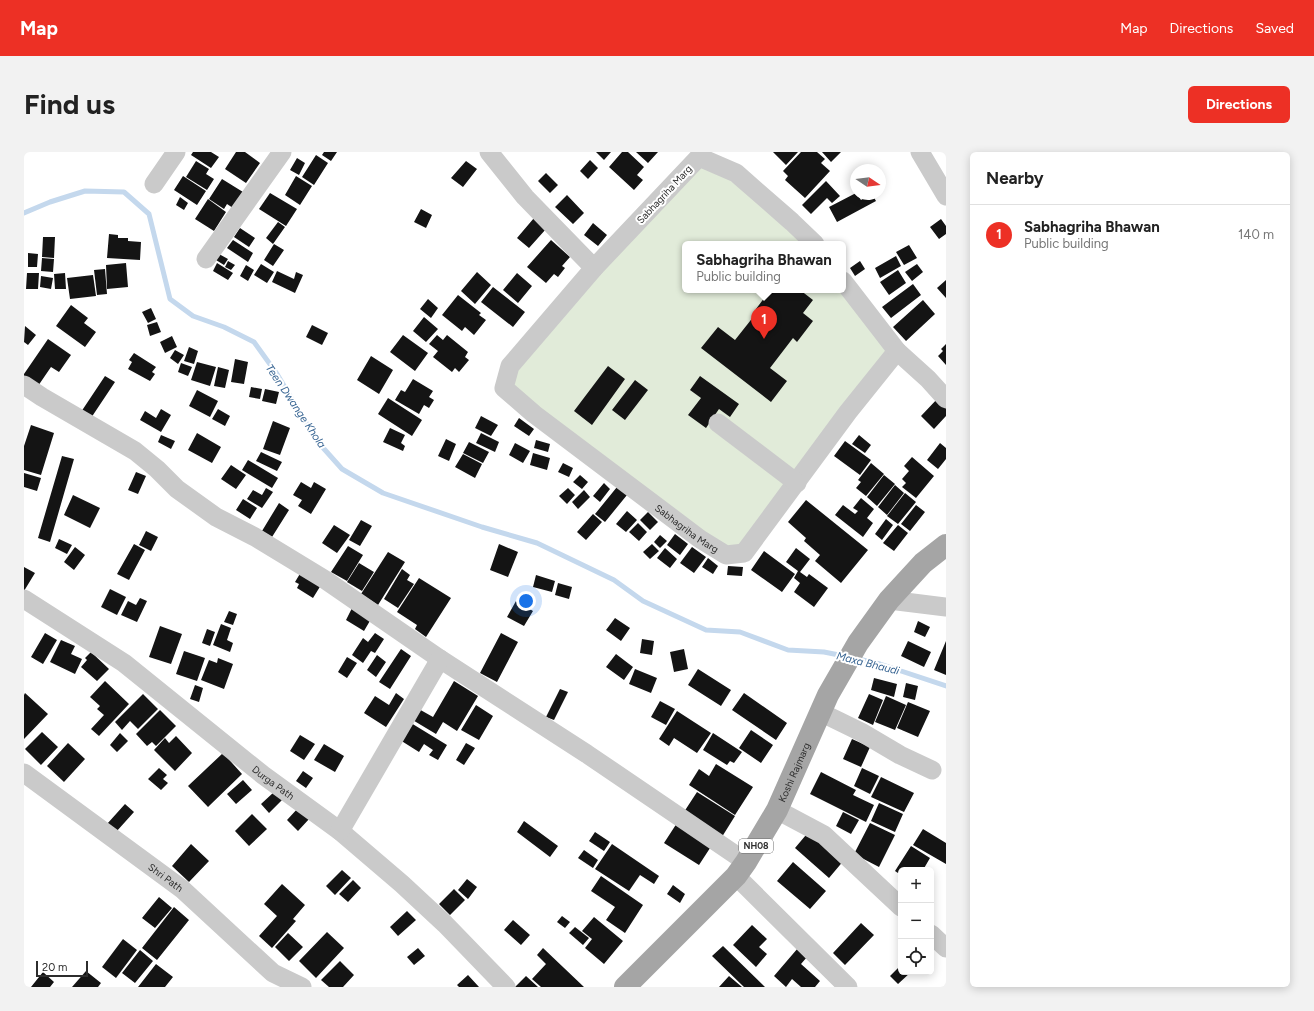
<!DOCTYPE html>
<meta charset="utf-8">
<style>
body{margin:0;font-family:Figtree,sans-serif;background:#f2f2f2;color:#222}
.controls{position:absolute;right:12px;bottom:12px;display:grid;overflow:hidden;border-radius:6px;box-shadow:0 2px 10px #0003}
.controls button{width:36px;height:36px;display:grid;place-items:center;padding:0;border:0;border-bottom:1px solid #e0e0e0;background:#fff;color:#222;font:20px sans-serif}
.compass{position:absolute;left:826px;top:12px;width:36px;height:36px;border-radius:50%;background:#fff;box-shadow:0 2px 10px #0003;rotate:103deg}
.scale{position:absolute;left:12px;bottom:10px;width:52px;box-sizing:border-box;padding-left:4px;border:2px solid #2d2d2d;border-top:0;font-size:11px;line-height:14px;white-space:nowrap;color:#2d2d2d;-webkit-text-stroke:3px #fff;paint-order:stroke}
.you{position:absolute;left:502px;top:449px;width:14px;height:14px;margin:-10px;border:3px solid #fff;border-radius:50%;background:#1a73e8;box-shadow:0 0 0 6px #1a73e833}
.badge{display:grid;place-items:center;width:26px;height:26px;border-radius:50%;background:#ed3025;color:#fff;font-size:13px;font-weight:700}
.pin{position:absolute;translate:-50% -33px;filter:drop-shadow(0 1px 2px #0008)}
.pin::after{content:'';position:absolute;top:21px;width:14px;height:12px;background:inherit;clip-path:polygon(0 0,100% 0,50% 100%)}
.popup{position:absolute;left:658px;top:89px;width:164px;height:52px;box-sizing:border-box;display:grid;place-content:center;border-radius:6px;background:#fff;filter:drop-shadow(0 1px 3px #0005);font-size:13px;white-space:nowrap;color:#767676}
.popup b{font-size:15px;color:#222}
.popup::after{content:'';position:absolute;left:50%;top:100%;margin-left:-8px;border:8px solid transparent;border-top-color:#fff}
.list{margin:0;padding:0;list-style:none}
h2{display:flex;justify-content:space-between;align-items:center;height:52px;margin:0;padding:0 16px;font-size:17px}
h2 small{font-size:13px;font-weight:400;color:#767676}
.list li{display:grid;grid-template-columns:26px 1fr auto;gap:12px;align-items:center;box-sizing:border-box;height:60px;padding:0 16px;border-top:1px solid #e0e0e0}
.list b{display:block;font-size:15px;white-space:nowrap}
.list p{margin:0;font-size:13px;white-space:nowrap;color:#767676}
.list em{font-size:13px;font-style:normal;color:#767676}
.icon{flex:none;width:22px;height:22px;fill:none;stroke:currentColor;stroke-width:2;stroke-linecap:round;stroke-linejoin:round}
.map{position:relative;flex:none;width:922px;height:835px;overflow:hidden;border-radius:6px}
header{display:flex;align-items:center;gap:24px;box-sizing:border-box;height:56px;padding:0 20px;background:#ed3025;color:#fff}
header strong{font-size:19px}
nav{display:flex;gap:22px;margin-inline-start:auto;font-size:14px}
.intro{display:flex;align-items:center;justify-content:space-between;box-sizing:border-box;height:96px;padding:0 24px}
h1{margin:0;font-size:28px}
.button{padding:10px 18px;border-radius:6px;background:#ed3025;color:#fff;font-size:14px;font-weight:700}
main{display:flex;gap:24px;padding:0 24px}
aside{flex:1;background:#fff;border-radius:6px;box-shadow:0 2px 10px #0003}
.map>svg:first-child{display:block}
.green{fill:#e1ebd9}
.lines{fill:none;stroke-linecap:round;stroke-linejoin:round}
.stream{stroke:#c4d8ed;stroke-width:5}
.building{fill:#141414}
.minor{stroke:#cacaca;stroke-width:19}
.major{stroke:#a5a5a5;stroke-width:22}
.labels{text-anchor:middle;stroke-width:4;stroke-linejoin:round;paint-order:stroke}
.shield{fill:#fff;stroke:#6c6c6c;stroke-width:1}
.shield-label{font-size:9px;font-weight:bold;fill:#2d2d2d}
.street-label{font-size:10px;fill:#2d2d2d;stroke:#fff}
.water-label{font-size:11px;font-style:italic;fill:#376492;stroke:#fff}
</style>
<header>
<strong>Map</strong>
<nav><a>Map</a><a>Directions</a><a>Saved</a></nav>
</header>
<div class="intro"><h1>Find us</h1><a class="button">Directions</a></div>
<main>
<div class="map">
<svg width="922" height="835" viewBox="0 0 922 835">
<rect width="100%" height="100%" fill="#fff"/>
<path class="green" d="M675 5 791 92H661V138H819L873 199 740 374 702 403 480 236 486 214Z"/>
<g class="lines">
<path class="stream" d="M0 61 26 50 61 39 100 40 125 62 146 147 169 164 200 175 230 190 253 222 293 289 318 317 359 341 458 375 513 391 590 428 619 449 682 478 716 480 764 498 800 500 820 504
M830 506 856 512 922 534"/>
</g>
<path class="building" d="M169 0H187L195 5 187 16 167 3Z
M212 0H221L236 11 222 31 201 17Z
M300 0H313L307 9 298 3Z
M572 0H587L580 8Z
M598 0H604L620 15 613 23 619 28 610 38 585 15Z
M612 0H634L624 11Z
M749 0H774L762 13Z
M777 0H793L801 7 797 11 806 19 781 46 761 28 764 24 759 19Z
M798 0H817L807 10Z
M292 3 304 11 290 33 278 25Z
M273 6 281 11 275 23 266 18Z
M566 8 574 16 564 27 556 19Z
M172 9 185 17 182 22 190 27 183 38 162 25Z
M442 9 453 17 439 35 427 26Z
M522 21 534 33 526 41 514 29Z
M159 24 182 39 173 53 150 38Z
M272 24 288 34 276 53 261 43Z
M198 27 219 40 209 56 203 52 200 57 185 47Z
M802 29 816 44 808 51 803 46 787 62 778 53Z
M246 41 273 57 262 74 235 57Z
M832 41 837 48 848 42 852 49 813 70 805 55Z
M543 43 560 61 549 72 531 55Z
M156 45 164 51 160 58 152 53Z
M184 47 202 60 190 79 171 67Z
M397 57 408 63 402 76 390 70Z
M510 66 522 77 505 96 493 86Z
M917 67 922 74V82L915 87 906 75Z
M254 70 261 75 249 92 242 86Z
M569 71 583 83 574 94 560 83Z
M216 76 231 86 225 95 210 85Z
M85 82 94 83V86H104V89L117 90 116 108 83 106Z
M19 85H31L30 106 18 105Z
M209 88 229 101 224 110 203 96Z
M527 88 546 105 538 114 541 116 534 125 530 122 522 131 503 115Z
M250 92 260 98 249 114 240 108Z
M885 93 893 106 880 113 872 100Z
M4 101 14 102 13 115H4Z
M195 102 204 107 200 113 192 108Z
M872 104 877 114 856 126 851 116Z
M18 106 30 107 29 120 17 119Z
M204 109 211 113 207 118 201 115Z
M836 109 841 117 831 124 826 116Z
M102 111 104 135 83 137 82 113Z
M193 111 209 121 204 128 189 119Z
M237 112 250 120 243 131 230 123Z
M893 112 899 120 888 129 881 120Z
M222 113 230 118 224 129 216 124Z
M81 117 83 142 73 143 70 118Z
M874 118 882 131 865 143 856 130Z
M253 119 270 127 272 120 279 123 271 141 248 130Z
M453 120 467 133 451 152 437 139Z
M3 121H15L14 137H2Z
M41 121 42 137H31L30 122Z
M493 121 508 134 494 151 479 138Z
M69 123 72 144 46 147 43 126Z
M17 124 29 126 27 137 16 135Z
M922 128V146L913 136Z
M889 132 897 143 867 166 858 155Z
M469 135 501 160 489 175 457 150Z
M746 138H776L789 148 779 161 789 169 773 190 769 186 746 216 763 229 747 250 677 196 694 175 711 188 734 159 732 157Z
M434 143 457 161 455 163 462 168 450 183 441 175 438 179 418 163Z
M404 147 414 156 407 166 396 157Z
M899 148 911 162 882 189 869 175Z
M47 153 64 166 60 171 72 180 61 195 32 174Z
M127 156 132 167 124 171 118 160Z
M400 165 414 177 402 190 389 179Z
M133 170 137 180 126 184 123 173Z
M288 173 304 181 298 193 282 185Z
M1 174 12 183 4 193 0 190Z
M379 183 404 201 391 219 366 200Z
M413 183 419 188 423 183 444 200 441 205 445 208 435 220 431 216 428 220 409 205 414 199 405 192Z
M148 184 153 195 141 201 136 190Z
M24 187 47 203 35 220 27 215 14 234 0 224V222Z
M922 192V213L914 204 919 199 917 197Z
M165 195 174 199 170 212 160 209Z
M151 198 160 203 154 212 146 206Z
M110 201 132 215 128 220 131 222 126 229 104 217 108 210 105 208Z
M347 204 369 218 355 242 333 228Z
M211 207 224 210 220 232 207 230Z
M173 210 192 215 186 234 167 228Z
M157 211 168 215 164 224 154 220Z
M584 214 601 227 568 273 550 259Z
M194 215 205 218 201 236 190 234Z
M81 224 91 230 67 266 57 260Z
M676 224 715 252 706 265 695 257 682 276 664 263 677 246 666 238Z
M389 227 409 239 405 245 410 248 405 256 400 253 395 262 371 248 377 238 381 240Z
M611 228 624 238 601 268 588 258Z
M227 235 238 237 236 247 225 245Z
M241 237 255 240 252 252 238 249Z
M173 238 194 249 186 265 165 254Z
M915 245 922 252V264L910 277 897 264Z
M364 246 398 268 388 284 354 262Z
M137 257 147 263 137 280 116 268 121 259 132 266Z
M194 257 206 264 201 274 188 267Z
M457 264 474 273 467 284 451 276Z
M495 266 510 277 505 284 490 274Z
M249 269 266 276 256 303 239 297Z
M7 273 30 281 17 323 0 318V294Z
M366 276 381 283 377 291 381 294 379 299 359 290Z
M173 281 197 295 188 311 164 298Z
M457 281 475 290 471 300 452 291Z
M137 283 151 289 147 297 134 290Z
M835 283 847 293 841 301 828 292Z
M422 287 432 292 425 309 414 304Z
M512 288 526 292 524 300 510 296Z
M821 289 847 308 836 323 810 304Z
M445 290 465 300 459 311 439 301Z
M491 291 506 299 499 311 485 303Z
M916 291 922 296V307L914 317 903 308Z
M237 300 258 310 253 319 232 309Z
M509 301 526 306 523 318 506 313Z
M439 302 458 312 451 326 431 315Z
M38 304 50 307 26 390 14 386Z
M888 305 910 324 892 346 878 335 882 331 878 327 885 319 880 314Z
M224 308 254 326 248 336 218 318Z
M539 311 549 316 545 325 534 320Z
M847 311 860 322 842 344 832 336 837 330 834 328Z
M207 313 222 323 212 337 197 327Z
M112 320 122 324 114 342 104 338Z
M0 321 17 326 13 339 0 335Z
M556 323 564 330 558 337 549 330Z
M860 323 871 332 853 354 843 345Z
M277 330 287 336 290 330 302 337 287 362 274 354 278 348 269 343Z
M580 331 586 337 576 350 569 344Z
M871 333 880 341 863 363 854 355Z
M593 335 603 343 581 370 571 362Z
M242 336 249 340 238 356 223 347 229 338 238 343Z
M544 336 551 343 543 352 535 344Z
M560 338 566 345 554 357 548 350Z
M881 341 892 350 874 372 863 364Z
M49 343 76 356 66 376 40 363Z
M837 346 850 357 843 366 849 371 839 385 811 363 819 353 831 362 834 359 829 356Z
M219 347 233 356 226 367 212 358Z
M782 348 844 398 817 431 791 409 796 403 780 389 782 386 764 370Z
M255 351 265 358 248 385 238 379Z
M892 353 901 360 886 379 877 372Z
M603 359 613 368 602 380 592 372Z
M624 360 634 370 626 378 616 368Z
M569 362 578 370 562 388 553 380Z
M862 367 869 373 858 388 851 382Z
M337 368 348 374 336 394 325 388Z
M614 371 623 380 615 389 605 380Z
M310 373 326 383 313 401 298 391Z
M874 373 884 381 870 399 859 391Z
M122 379 134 385 127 399 115 393Z
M651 382 664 392 656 403 643 393Z
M636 383 643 389 636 396 630 390Z
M35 387 48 393 43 402 31 396Z
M110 392 121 398 105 428 93 422Z
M475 392 494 400 484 425 466 418Z
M628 392 635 399 626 407 619 400Z
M324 394 339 403 323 429 307 420Z
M51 395 61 403 50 418 40 410Z
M668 395 682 405 670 421 656 411Z
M641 396 653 407 646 416 633 406Z
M772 396 786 407 776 420 783 425 785 422 804 436 790 455 770 440 776 431 770 426 774 419 762 410Z
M740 399 771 422 758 440 727 418Z
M364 400 381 410 354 453 337 442Z
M684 406 694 414 689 422 678 415Z
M335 411 350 420 338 439 323 430Z
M704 414 719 415 718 424 703 423Z
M0 415 11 421 0 439Z
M378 417 386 423 383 428 390 432 374 456 360 447Z
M277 420 297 433 289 446 273 436 275 432 271 430Z
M512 423 531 429 528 440 509 435Z
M395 426 427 446 402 485 391 477 393 473 373 460Z
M534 431 548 435 545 447 531 443Z
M86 437 102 445 93 463 77 455Z
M116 446 123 449 113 470 97 463 104 449 112 453Z
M492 449 509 459 500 474 483 465Z
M328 456 347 467 340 479 322 468Z
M205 459 213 462 209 473 200 470Z
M591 466 606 476 597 489 582 478Z
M894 469 906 475 901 485 890 480Z
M197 472 207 476 203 488 209 491 206 500 189 493Z
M136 474 158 482 147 512 125 505Z
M183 477 191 480 186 494 178 491Z
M21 481 33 488 19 512 7 505Z
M351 481 360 487 351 501 347 499 339 511 328 503 339 486 344 490Z
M477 481 494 490 473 530 456 521Z
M618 487 630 489 628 503 616 501Z
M37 488 51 494 47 502 58 507 51 522 26 510Z
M884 489 907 500 900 515 877 504Z
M922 489V523L910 518Z
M377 497 387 504 366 537 355 530Z
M660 497 664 517 650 520 646 500Z
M160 499 181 506 173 529 152 522Z
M67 500 85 517 73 529 57 515 63 508 61 506Z
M592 502 609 515 600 528 582 515Z
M353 503 362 510 352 525 343 518Z
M323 505 333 511 323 526 314 520Z
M194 506 209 512 200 537 177 528 185 508 193 511Z
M611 517 633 526 627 541 605 532Z
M674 517 707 538 697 554 664 533Z
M850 526 873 532 870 545 847 538Z
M81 529 105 552 75 584 67 577 80 563 73 557 76 554 66 545Z
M430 529 454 544 433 579 419 570 412 582 387 567 393 556 409 565Z
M882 531 894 534 891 548 879 545Z
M171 533 179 536 175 550 166 547Z
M536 537 544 540 530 568 522 565Z
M1 541 24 562 0 587V543Z
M372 541 380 547 362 575 340 561 351 544 365 553Z
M720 541 763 571 752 588 708 558Z
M119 542 134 557 114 577 106 569 98 578 91 570Z
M845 542 859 548 849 573 834 566Z
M862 544 882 553 871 578 851 570Z
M636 549 651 557 642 573 627 565Z
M884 550 906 559 894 585 873 576Z
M452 553 469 564 455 588 437 578Z
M136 558 152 574 132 594 128 590 123 594 112 582Z
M653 559 687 581 673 601 650 586 645 594 635 587Z
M387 571 423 593 414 608 405 603 409 598 400 592 395 600 376 588Z
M727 578 749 593 737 611 715 596Z
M18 580 34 595 17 613 1 597Z
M96 581 104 589 93 600 86 593Z
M689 581 718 600 710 611 706 609 703 613 679 598Z
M276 583 291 592 280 608 266 599Z
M152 584 168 601 151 619 130 598 141 586 145 591Z
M828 587 846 595 837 615 819 607Z
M44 591 61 607 40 630 23 614Z
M442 591 451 596 440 613 432 608Z
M300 592 320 604 311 620 290 608Z
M199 601 218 622 184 655 164 634Z
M692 612 729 635 711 663 665 633 675 617 685 624Z
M135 616 143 623 139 627 144 631 137 638 124 627Z
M838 616 855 624 846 642 830 634Z
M279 619 289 626 282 636 272 629Z
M797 620 832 638 829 643 850 653 842 670 786 642Z
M857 625 890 641 880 660 847 645Z
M219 628 228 638 212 652 203 642Z
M250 640 258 648 245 661 237 652Z
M673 640 711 664 696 688 658 663Z
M855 651 879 662 871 680 847 669Z
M101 652 110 660 92 680 83 672Z
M275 655 286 666 274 679 263 668Z
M819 660 835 668 827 682 812 674Z
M228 662 243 677 225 694 211 679Z
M500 669 534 694 526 705 493 680Z
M653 671 688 693 675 713 640 691Z
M846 671 871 683 855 715 830 702Z
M787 677 821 707 805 726 771 696Z
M899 677 922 691V712L889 693Z
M571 680 586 690 580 699 565 689Z
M167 692 185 709 165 730 148 714Z
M588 692 635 724 630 732 616 723 605 739 571 717Z
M887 694 906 706 899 718H877V723L871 719Z
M560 698 574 708 569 716 554 706Z
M769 710 802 739 786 757 753 729Z
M318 718 327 726 311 743 302 734Z
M577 724 619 753 601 781 582 768 591 755 567 739Z
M443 727 453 735 444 747 434 738Z
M329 728 337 736 324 750 315 742Z
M258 732 281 753 269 767 272 769 248 796 235 784 253 764 240 752Z
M649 733 661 742 656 751 643 742Z
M430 737 441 748 426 763 415 752Z
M135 745 148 756 131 776 118 766Z
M150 755 165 768 133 808 118 796Z
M383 759 392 768 374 784 366 775Z
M538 764 546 770 541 776 533 770Z
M570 765 599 789 580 812 561 796 568 787 558 779Z
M489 768 506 783 497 793 480 778Z
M837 771 850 783 821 813 809 801Z
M728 773 743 787 735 795 743 802 732 815 709 793Z
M551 775 565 786 559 793 545 781Z
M303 780 320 796 292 826 275 809Z
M264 781 279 795 265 809 251 795Z
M99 787 113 798 92 826 78 815Z
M699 794 741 835H720L688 804Z
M394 796 401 804 390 813 383 805Z
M519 796 560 835H517L508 827 522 812 513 803Z
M774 796 783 805 777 812 796 829 791 835H777L768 827 762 835 750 824Z
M116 798 129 809 111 831 98 821Z
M316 809 330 823 319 835H305L297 828Z
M132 812 149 825 141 835H114Z
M877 813V820H887L874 832 866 824Z
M62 819 77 831 74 835H48Z
M19 820 30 830 26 835H7Z
M444 823 455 835H435L433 833Z
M502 824 514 835H491Z
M705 824 718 835H695Z"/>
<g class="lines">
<g class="minor">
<path d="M465 0 501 45 570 116"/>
<path d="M896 0 922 44"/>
<path d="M130 32 152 0"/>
<path id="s1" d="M791 92 768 70 712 21 675 5 570 116 486 214 480 236 510 262 676 387 702 403 720 401 824 260 873 199 819 129"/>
<path d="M182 107 258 0"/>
<path d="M873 199 904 227 922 247"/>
<path d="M0 233 18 245 111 299 133 317 153 337 192 365 231 385 300 427 416 507 563 602 722 710"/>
<path d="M694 271 773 331"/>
<path id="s2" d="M0 447 100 511 239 623 316 679 378 732 421 772 482 835"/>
<path d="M865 448 922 455"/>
<path d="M796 560 837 580 876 603 908 618"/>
<path id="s3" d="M0 621 158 737 249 821 278 835"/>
<path d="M753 658 800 683 877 755"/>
<path d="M316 679 416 507"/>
<path d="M712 724 824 835"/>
<path d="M907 782 922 796"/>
</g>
<path class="major" id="s4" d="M601 835 712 724 722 710 753 658 804 543 834 491 865 448 899 411 922 393"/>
</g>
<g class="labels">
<rect class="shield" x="715" y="687" width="34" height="14" rx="3"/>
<g class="shield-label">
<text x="732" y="697">NH08</text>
</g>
<g class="street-label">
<text transform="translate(640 42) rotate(-47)" y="4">Sabhagriha Marg</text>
<text dy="4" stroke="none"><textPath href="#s1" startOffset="682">Sabhagriha Marg</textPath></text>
<text dy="4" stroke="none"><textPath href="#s4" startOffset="276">Koshi Rajmarg</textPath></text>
<text dy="4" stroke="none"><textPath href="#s2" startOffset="310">Durga Path</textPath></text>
<text dy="4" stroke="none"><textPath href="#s3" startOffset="176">Shri Path</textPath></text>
</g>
<g class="water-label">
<text transform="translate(272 254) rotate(56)" y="4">Teen Dwange Khola</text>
<text transform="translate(844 511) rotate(14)" y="4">Maxa Bhaudi</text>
</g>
</g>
</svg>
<div class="controls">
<button>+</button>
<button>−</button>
<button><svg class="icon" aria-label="locate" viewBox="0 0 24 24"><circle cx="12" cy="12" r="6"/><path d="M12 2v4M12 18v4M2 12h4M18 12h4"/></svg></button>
</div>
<svg class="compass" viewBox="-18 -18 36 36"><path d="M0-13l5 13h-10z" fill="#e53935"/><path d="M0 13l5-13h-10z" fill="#767676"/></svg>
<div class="scale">20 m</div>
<div class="you"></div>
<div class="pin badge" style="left:740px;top:187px">1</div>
<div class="popup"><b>Sabhagriha Bhawan</b>Public building</div>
</div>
<aside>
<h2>Nearby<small></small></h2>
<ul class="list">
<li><span class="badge">1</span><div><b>Sabhagriha Bhawan</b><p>Public building</p></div><em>140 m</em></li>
</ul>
</aside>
</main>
